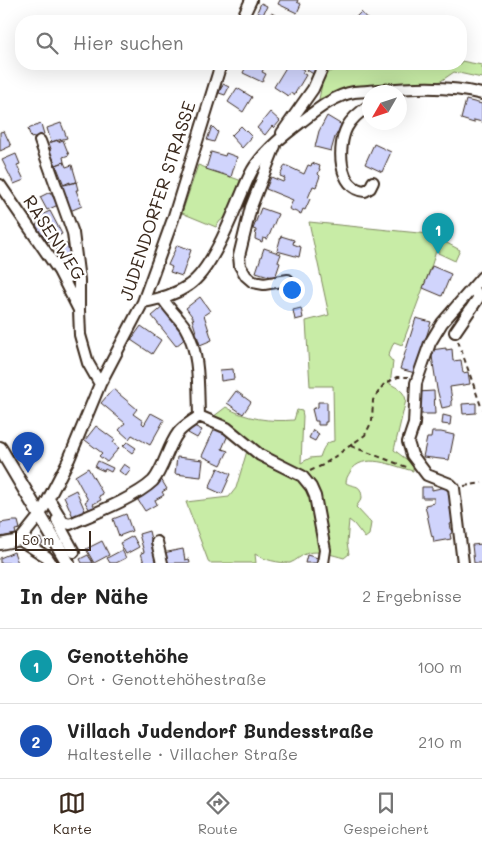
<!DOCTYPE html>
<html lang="de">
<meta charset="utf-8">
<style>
body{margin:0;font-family:Mali,sans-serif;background:#f6f6f6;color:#222}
.compass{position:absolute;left:362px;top:85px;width:45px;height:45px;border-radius:50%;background:#fff;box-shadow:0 5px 20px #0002;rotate:231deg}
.scale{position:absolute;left:15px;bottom:12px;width:76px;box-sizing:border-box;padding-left:5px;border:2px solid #3b2a1e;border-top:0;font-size:14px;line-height:18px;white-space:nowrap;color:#3b2a1e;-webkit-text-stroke:4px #fff;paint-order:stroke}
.you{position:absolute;left:291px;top:289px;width:18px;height:18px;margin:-12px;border:4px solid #fff;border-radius:50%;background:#1a73e8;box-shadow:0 0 0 8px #1a73e833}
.badge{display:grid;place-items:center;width:32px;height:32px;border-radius:50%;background:#3b2a1e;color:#fff;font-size:16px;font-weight:700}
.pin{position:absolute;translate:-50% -41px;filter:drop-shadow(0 1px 2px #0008)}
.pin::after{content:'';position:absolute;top:26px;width:18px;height:15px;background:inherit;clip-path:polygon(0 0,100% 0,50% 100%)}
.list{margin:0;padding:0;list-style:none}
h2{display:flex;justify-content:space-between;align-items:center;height:65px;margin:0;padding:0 20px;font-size:21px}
h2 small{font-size:16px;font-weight:400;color:#767676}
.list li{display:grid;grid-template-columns:32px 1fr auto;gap:15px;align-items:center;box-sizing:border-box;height:75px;padding:0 20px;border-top:1px solid #e0e0e0}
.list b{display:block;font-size:19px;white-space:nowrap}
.list p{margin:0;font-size:16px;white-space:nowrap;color:#767676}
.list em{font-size:16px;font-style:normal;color:#767676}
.icon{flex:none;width:28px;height:28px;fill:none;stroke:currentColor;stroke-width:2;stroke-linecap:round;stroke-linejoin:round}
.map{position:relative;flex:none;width:482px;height:563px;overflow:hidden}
.search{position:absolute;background:#fff;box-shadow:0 5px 20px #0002;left:15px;right:15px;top:15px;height:55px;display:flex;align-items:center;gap:12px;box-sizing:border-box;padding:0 18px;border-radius:20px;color:#767676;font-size:19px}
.sheet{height:215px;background:#fff}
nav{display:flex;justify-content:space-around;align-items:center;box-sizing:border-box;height:70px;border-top:1px solid #e0e0e0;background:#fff;font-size:14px;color:#767676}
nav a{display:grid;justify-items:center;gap:2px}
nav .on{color:#3b2a1e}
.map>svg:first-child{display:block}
.green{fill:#c8eca6;stroke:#828b62}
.building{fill:#d0d4fc;stroke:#3b2a1e}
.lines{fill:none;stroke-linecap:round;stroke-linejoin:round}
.minor-casing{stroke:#3b2a1e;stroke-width:14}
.major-casing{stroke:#3b2a1e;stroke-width:16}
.path{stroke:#3b2a1e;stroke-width:2;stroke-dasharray:5 4;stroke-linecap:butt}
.minor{stroke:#fff;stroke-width:10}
.major{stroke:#fff;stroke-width:12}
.labels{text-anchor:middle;stroke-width:4.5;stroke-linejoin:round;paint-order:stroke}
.street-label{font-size:18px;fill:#3b2a1e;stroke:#fff}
</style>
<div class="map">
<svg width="482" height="563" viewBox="0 0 482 563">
<rect width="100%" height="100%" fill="#fff"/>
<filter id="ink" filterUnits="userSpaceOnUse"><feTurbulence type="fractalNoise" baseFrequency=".02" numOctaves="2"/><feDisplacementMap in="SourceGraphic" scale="10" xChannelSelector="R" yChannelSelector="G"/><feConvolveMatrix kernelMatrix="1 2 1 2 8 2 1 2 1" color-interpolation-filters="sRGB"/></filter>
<g filter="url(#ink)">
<path class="green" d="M461 61 482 65V78L454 72 435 85 400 83 354 88 319 99 324 74 351 64H461Z
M198 165 242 181 226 217 220 221 216 227 182 213Z
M309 222 429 234 440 238 432 264 402 345 394 342 388 356 393 362 390 384C398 388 404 391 406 400L394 450 410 462 413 467V471C393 466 363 451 350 472 348 476 346 478 346 483 355 488 361 483 362 498L356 507 371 523 369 535 365 538 354 524 349 520 347 543 349 554 344 558C333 555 318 550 308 553 301 555 296 561 290 563 279 563 264 560 255 554L256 563H209L186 502 229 497 236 488 247 451 270 465 213 417 226 407C245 419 271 422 294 420L297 410 302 411 303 416 301 463 310 458 320 457C323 449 325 442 334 441L333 386H310L306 321 329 315Z
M443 241 460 250 455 261 438 253Z"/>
<path class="building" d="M280 0H298L297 2 301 4 297 13 278 4Z
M261 3 267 6 263 15 257 12Z
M361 12 369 21H346L352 16 354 19Z
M271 13 288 21H267Z
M247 64H266L262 72 266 74 262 82 243 73Z
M288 64H294L304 70 302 73 306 75 294 95 290 93 288 96 274 87Z
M311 64H320L315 75 307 70Z
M223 84 229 87 225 95 219 93Z
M237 88 252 97 243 112 228 102Z
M466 100 482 104V122L474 120V123L461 119Z
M270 112 280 121 274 128 272 126 265 135 257 128Z
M327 116 342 125 335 137 331 151 315 147 319 131Z
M61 123 67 138 51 142 47 128Z
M41 124 44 134 31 138 28 129Z
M212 126 218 132 214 142 207 140Z
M241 126 252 137 242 148 231 136Z
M4 131 11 146 0 151V132Z
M57 140 58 142 63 140 69 155 63 157 64 162 56 165 49 150 51 149 49 143Z
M374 144 391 152 382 172 365 164Z
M211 152 225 156 226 153 237 157 231 177 206 169Z
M16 154 20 164 17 165 24 180 14 184 2 160Z
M64 162 66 167 72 165 77 182 64 185 56 165Z
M312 163 320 166 319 169H320L318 174 320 176 316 187 313 186 308 198 310 199 305 210 303 209 301 214 289 209 293 200 266 189 271 177 283 182 285 178 280 176 285 165 304 174 308 165 311 166Z
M70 182V184L76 182 78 190H76L82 206 70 211 67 202H66L61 186Z
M50 192 58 205 47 210 40 197Z
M261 208 278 214 269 236 267 239 263 238 262 242 255 239 256 230 253 229Z
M50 211 62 234 47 242 46 239 44 240 36 225 38 224 35 218Z
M281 236 294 240 293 244 301 247 299 257 277 251Z
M67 244 71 257 60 260 56 247Z
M177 245 191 250 182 276 170 272 172 267 168 265Z
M264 248 281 254 278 262 280 263 275 278 256 272Z
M432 266 451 274 442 296 423 288Z
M200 297 210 311 204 315 212 340 200 345 192 319H194L186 308Z
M164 306 184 330 182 332 186 338 176 346 152 316Z
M301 308 303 318 295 320 293 310Z
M416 318 431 322 415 373 400 369Z
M141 326 161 340 152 354 131 340Z
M446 348V350L452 349 453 361 461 360 463 373 468 372 470 384 450 387 452 400 451 401V406L442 408 437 389 431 350Z
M233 369 234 379 221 381 220 370Z
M113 389 137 409 133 414 143 421 142 423 144 425 151 413 164 420 150 445 132 435 129 439 119 430 125 423 101 403Z
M236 391 251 402 243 414 227 403Z
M434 391 435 414H417V392Z
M318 402H327V422H325V425H318V421H315L312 409 318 407Z
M476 403V413L463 414 462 404Z
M443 415 451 417 450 425 442 424Z
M192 425 202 430 197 438 188 433Z
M96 426 115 440 113 443 119 448 107 462 99 456 102 453 85 440Z
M215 428 228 435 222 449 228 451 221 465 202 456Z
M313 430 319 434 315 441 309 438Z
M432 432H441L454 435 449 460 423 457 427 438H431Z
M127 442 136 448 132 453 123 446Z
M177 457 203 460 201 477 175 474Z
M98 461 113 468 111 472 105 469 104 471 95 467Z
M124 464 131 469 126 476 119 471Z
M88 468 103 494 99 496 101 500 93 504 96 509 91 512 85 502 88 500 75 476Z
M218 468 231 474 222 494 209 488Z
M161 479 167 489 162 492 164 495 155 500 157 504 145 511 134 494Z
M450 486 454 507 450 508 453 523 450 524 452 533 450 534 451 539 434 542 433 536 432 537 425 505 434 503V498H422V487H432V490Z
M76 490 86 513 74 519 64 496Z
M126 514 132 531 119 536 113 519Z
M13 521H18L20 529 15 530 16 534 0 537V523Z
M149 531 153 548H155L159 563H144L141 553 144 552 139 534Z
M133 536 139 547 126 554 120 543Z
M40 538 43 543 38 546 35 542Z
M102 541 109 555 94 563 86 549Z
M482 544V563H474L472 545Z
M183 549 185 560 189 559 190 563H165L163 553Z
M122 550 126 558 116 563H110L107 558Z
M14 552 18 563H0V558Z
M88 555 93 563H82L80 559Z
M307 555 318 558 317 563H305Z"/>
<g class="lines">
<defs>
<path id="minor" d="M241 21 251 0
M370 105C361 111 352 118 347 127 337 146 338 189 365 191L370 188 373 182
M282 133 313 89 324 64
M40 141 73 233 79 280V309
M275 146 251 207 239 256 240 266 246 276 253 282 264 284 288 280
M0 185 59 271 79 310 80 335 88 363 100 384
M163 299C169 309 178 317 185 327 200 352 198 387 199 416
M143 302C160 299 175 295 189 285 210 271 229 224 239 200 244 189 248 176 255 166 268 147 287 133 305 119 319 108 336 95 354 92 395 89 443 83 482 94
M455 332 479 297 473 287
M199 416 227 428 260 455 302 476 311 487 315 496 325 550 323 563
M49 499 63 522 70 524C93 514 135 498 153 481 163 470 168 446 178 433 183 426 193 421 199 416
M60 518 57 520 58 523 74 552
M20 540 47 557 51 563
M157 542 162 563
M0 544 20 540 40 515 69 459 100 384 143 302 173 219 221 64
M463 563 454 488 450 484 427 475 412 455 408 442 414 424 416 383 430 343 442 323 482 277"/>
<path id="major" d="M0 448 68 563"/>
</defs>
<use href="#minor" class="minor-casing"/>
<use href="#major" class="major-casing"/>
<path class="path" d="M458 341 482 409
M351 446 409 468
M310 471 323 465 365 435 372 421 373 400 384 384 398 377H408
M464 486 482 483"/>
<use href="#minor" class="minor"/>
<use href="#major" class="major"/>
</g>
</g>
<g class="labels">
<g class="street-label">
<text transform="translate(158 201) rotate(-72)" y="6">JUDENDORFER STRASSE</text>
<text transform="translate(54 238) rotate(57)" y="6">RASENWEG</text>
</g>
</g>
</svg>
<svg class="compass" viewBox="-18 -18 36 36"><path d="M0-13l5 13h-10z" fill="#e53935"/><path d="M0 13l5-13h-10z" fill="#767676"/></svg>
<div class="scale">50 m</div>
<div class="you"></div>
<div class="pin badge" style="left:438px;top:254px;background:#0f9aa8">1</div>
<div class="pin badge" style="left:28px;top:473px;background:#1a4fb4">2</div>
<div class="search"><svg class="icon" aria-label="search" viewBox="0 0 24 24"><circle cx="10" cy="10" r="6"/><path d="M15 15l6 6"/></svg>Hier suchen</div>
</div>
<section class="sheet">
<h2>In der Nähe<small>2 Ergebnisse</small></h2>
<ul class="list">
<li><span class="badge" style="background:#0f9aa8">1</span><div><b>Genottehöhe</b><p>Ort · Genottehöhestraße</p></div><em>100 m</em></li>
<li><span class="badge" style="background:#1a4fb4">2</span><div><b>Villach Judendorf Bundesstraße</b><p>Haltestelle · Villacher Straße</p></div><em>210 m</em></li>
</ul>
</section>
<nav>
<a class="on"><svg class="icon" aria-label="map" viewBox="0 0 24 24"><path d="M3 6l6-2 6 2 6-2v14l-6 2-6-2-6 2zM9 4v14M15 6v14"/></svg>Karte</a>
<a><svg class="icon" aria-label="directions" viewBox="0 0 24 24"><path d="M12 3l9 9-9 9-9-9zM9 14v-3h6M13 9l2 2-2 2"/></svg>Route</a>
<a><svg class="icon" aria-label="saved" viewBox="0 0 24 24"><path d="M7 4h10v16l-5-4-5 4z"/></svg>Gespeichert</a>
</nav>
